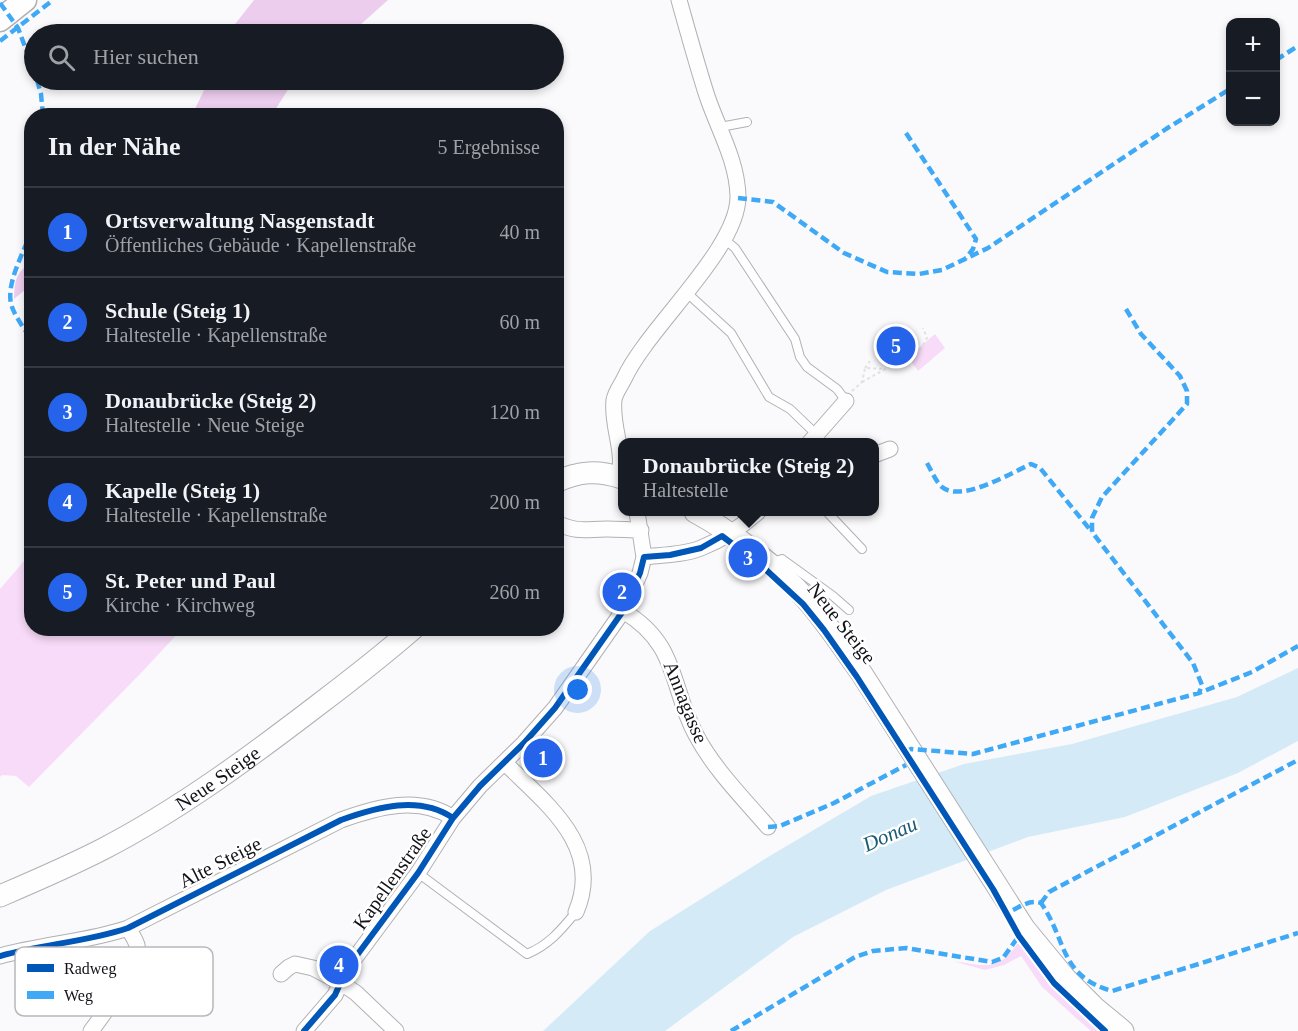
<!DOCTYPE html>
<html lang="de">
<meta charset="utf-8">
<style>
body{margin:0;font-family:"Times New Roman",serif;background:#242831;color:#f1f3f6}
.controls{position:absolute;right:18px;top:18px;display:grid;overflow:hidden;border-radius:12px;box-shadow:0 3px 9px #0003}
.controls button{width:54px;height:54px;display:grid;place-items:center;padding:0;border:0;border-bottom:2px solid #363941;background:#171b24;color:#f1f3f6;font:30px sans-serif}
.you{position:absolute;left:578px;top:690px;width:21px;height:21px;margin:-15px;border:4px solid #fff;border-radius:50%;background:#1a73e8;box-shadow:0 0 0 9px #1a73e833}
.badge{display:grid;place-items:center;width:39px;height:39px;border-radius:50%;background:#2563eb;color:#fff;font-size:20px;font-weight:700}
.pin{position:absolute;translate:-50% -50%;border:3px solid #fff;box-shadow:0 2px 6px #0006}
.popup{position:absolute;left:618px;top:438px;width:261px;height:78px;box-sizing:border-box;display:grid;place-content:center;border-radius:12px;background:#171b24;filter:drop-shadow(0 2px 4px #0005);font-size:20px;white-space:nowrap;color:#9ea1a6}
.popup b{font-size:22px;color:#f1f3f6}
.popup::after{content:'';position:absolute;left:50%;top:100%;margin-left:-12px;border:12px solid transparent;border-top-color:#171b24}
.list{margin:0;padding:0;list-style:none}
h2{display:flex;justify-content:space-between;align-items:center;height:78px;margin:0;padding:0 24px;font-size:26px}
h2 small{font-size:20px;font-weight:400;color:#9ea1a6}
.list li{display:grid;grid-template-columns:39px 1fr auto;gap:18px;align-items:center;box-sizing:border-box;height:90px;padding:0 24px;border-top:2px solid #363941}
.list b{display:block;font-size:22px;white-space:nowrap}
.list p{margin:0;font-size:20px;white-space:nowrap;color:#9ea1a6}
.list em{font-size:20px;font-style:normal;color:#9ea1a6}
.icon{flex:none;width:33px;height:33px;fill:none;stroke:currentColor;stroke-width:2;stroke-linecap:round;stroke-linejoin:round}
.map{position:relative;flex:none;width:1298px;height:1031px;overflow:hidden}
.search{position:absolute;background:#171b24;box-shadow:0 3px 9px #0003;left:24px;top:24px;width:540px;height:66px;display:flex;align-items:center;gap:15px;box-sizing:border-box;padding:0 21px;border-radius:33px;color:#9ea1a6;font-size:22px}
.panel{position:absolute;background:#171b24;box-shadow:0 3px 9px #0003;left:24px;top:108px;width:540px;height:528px;border-radius:24px}
.map>svg:first-child{display:block}
.green{fill:#f8dbf8}
.forest{fill:#edcdee}
.water{fill:#d4ebf7}
.lines{fill:none;stroke-linecap:round;stroke-linejoin:round}
.lane-casing{stroke:#b0b1b4;stroke-width:10}
.street-casing{stroke:#b0b1b4;stroke-width:17}
.secondary-casing{stroke:#b0b1b4;stroke-width:23}
.primary-casing{stroke:#b0b1b4;stroke-width:25}
.path{stroke:#e1e1e2;stroke-width:2;stroke-dasharray:3 3;stroke-linecap:butt}
.lane{stroke:#fefeff;stroke-width:8}
.street{stroke:#fefeff;stroke-width:15}
.secondary{stroke:#fefeff;stroke-width:21}
.primary{stroke:#fefeff;stroke-width:22}
.quiet{stroke:#3fa9f5;stroke-width:4.5;stroke-dasharray:9 4.5;stroke-linecap:butt}
.cycleway-casing{stroke:#fff;stroke-width:10}
.cycleway{stroke:#0057b8;stroke-width:6}
.labels{text-anchor:middle;stroke-width:5;stroke-linejoin:round;paint-order:stroke}
.street-label{font-size:20px;fill:#111218;stroke:#fff}
.water-label{font-size:21px;font-style:italic;fill:#1a5b77;stroke:#fff}
.key{fill:#fff;stroke:#b8b8ba;stroke-width:1.5}
.key-label{font-size:16px;fill:#111218}
</style>
<div class="map">
<svg width="1298" height="1031" viewBox="0 0 1298 1031">
<rect width="100%" height="100%" fill="#fafafc"/>
<path class="green" d="M935 334 945 348 918 371 908 357Z
M31 553 32 628 182 629 142 672 29 787 16 776 2 775 0 777V589Z
M1017 944H1021L1056 989 1103 1031H1091L1076 1018 1042 987 1021 956 1004 965 985 970 953 961C983 965 998 973 1017 944Z"/>
<path class="forest" d="M254 0H388L350 34H229L232 28Z
M209 80H299L289 88 272 115H192Z
M31 262V285L14 299C15 280 15 274 31 262Z"/>
<path class="water" d="M1298 668V741L1238 773 1125 817 1028 837 886 890 793 937 665 1031H543L650 931 768 857 871 796 964 764 1072 744 1237 697Z"/>
<g class="lines">
<defs>
<path id="lane" d="M720 127 747 122
M724 239 735 248 795 339 800 357 807 367 837 389 846 401
M686 292 731 333 769 397 790 409 817 435
M827 512 862 549
M772 562 782 559 833 596 849 610
M418 873 527 954C549 945 561 930 576 912"/>
<path id="street" d="M810 442 846 401
M874 455 890 449
M619 476C625 450 611 426 614 400 615 393 621 385 624 379 647 328 739 249 738 196 737 160 718 129 707 96 697 65 688 32 679 0
M556 523C579 533 585 529 607 529 619 529 630 530 641 530
M644 557C662 555 684 555 701 548 721 540 742 526 758 512
M623 611C679 644 670 687 696 735 714 769 743 798 768 827
M505 763C546 804 604 846 576 912
M0 956C43 944 87 942 128 928L341 820C377 807 419 795 453 818
M281 974 289 967 295 964 313 968 340 982 356 993 396 1031
M91 1031C103 1015 141 964 137 945 135 939 131 933 128 928
M304 1031 335 995 346 970 418 873 453 818 480 786 524 743 555 708 623 611 640 573 644 557 637 512"/>
<g id="secondary">
<path d="M556 482C579 471 598 470 622 478"/>
<path d="M695 512C732 532 779 568 807 600 827 623 844 649 862 674L1024 928 1066 979 1094 1007 1123 1031"/>
<path id="s1" d="M0 896C35 881 70 866 103 849 180 809 250 757 318 705 351 680 383 655 414 628"/>
</g>
<path id="primary" d="M0 20 25 0"/>
</defs>
<use href="#lane" class="lane-casing"/>
<use href="#street" class="street-casing"/>
<use href="#secondary" class="secondary-casing"/>
<use href="#primary" class="primary-casing"/>
<path class="path" d="M865 368 870 361
M862 382 920 350 927 338 923 328
M852 391 862 382 865 368 885 369"/>
<use href="#lane" class="lane"/>
<use href="#street" class="street"/>
<use href="#secondary" class="secondary"/>
<use href="#primary" class="primary"/>
<path class="quiet" d="M0 3 18 28 34 71
M0 41 53 0
M1276 60 1298 46
M37 80 41 94 43 116
M906 133 976 239 973 249 966 258
M738 198 773 202 844 253 887 272 919 274 942 270 988 248 1166 129 1230 89
M32 229C25 251 4 285 12 307 16 318 25 330 32 340
M1126 309 1141 334 1180 376 1187 391V404L1102 497 1092 518V532L1193 663 1202 685 1199 693
M927 463C931 470 936 482 942 487 961 503 1011 473 1031 464L1040 468 1092 532
M905 752 911 749 973 754 1199 693 1252 672 1298 646
M768 827 780 826 834 803 906 765
M1041 903 1049 892 1298 760
M1013 910C1023 905 1030 900 1041 903 1067 940 1059 976 1112 991L1298 933
M731 1031 855 957 873 951 906 948 992 962 1003 958 1021 933"/>
<defs>
<path id="cycleway" d="M0 956C43 944 87 942 128 928L341 820C377 807 419 795 453 818
M304 1031 335 995 346 970 418 873 453 818 480 786 524 743 555 708 623 611 640 573 644 557 670 555 701 548 722 536 763 567 803 604 824 630 857 677 993 889 1019 936 1054 983 1105 1031"/>
</defs>
<use href="#cycleway" class="cycleway-casing"/>
<use href="#cycleway" class="cycleway"/>
</g>
<g class="labels">
<g class="street-label">
<text transform="translate(842 623) rotate(52)" y="7">Neue Steige</text>
<text transform="translate(686 702) rotate(68)" y="7">Annagasse</text>
<text dy="7" stroke="none"><textPath href="#s1" startOffset="248">Neue Steige</textPath></text>
<text transform="translate(220 862) rotate(-27)" y="7">Alte Steige</text>
<text transform="translate(392 878) rotate(-55)" y="7">Kapellenstraße</text>
</g>
<g class="water-label">
<text transform="translate(890 834) rotate(-24)" y="7">Donau</text>
</g>
</g>
<rect x="15" y="947" width="198" height="69" rx="9" class="key"/>
<rect x="27" y="964" width="27" height="8" fill="#0057b8"/>
<rect x="27" y="991" width="27" height="8" fill="#3fa9f5"/>
<g class="key-label">
<text x="64" y="974">Radweg</text>
<text x="64" y="1001">Weg</text>
</g>
</svg>
<div class="controls">
<button>+</button>
<button>−</button>
</div>
<div class="you"></div>
<div class="pin badge" style="left:543px;top:758px">1</div>
<div class="pin badge" style="left:622px;top:592px">2</div>
<div class="pin badge" style="left:748px;top:558px">3</div>
<div class="popup"><b>Donaubrücke (Steig 2)</b>Haltestelle</div>
<div class="pin badge" style="left:339px;top:965px">4</div>
<div class="pin badge" style="left:896px;top:346px">5</div>
<div class="search"><svg class="icon" aria-label="search" viewBox="0 0 24 24"><circle cx="10" cy="10" r="6"/><path d="M15 15l6 6"/></svg>Hier suchen</div>
<section class="panel">
<h2>In der Nähe<small>5 Ergebnisse</small></h2>
<ul class="list">
<li><span class="badge">1</span><div><b>Ortsverwaltung Nasgenstadt</b><p>Öffentliches Gebäude · Kapellenstraße</p></div><em>40 m</em></li>
<li><span class="badge">2</span><div><b>Schule (Steig 1)</b><p>Haltestelle · Kapellenstraße</p></div><em>60 m</em></li>
<li><span class="badge">3</span><div><b>Donaubrücke (Steig 2)</b><p>Haltestelle · Neue Steige</p></div><em>120 m</em></li>
<li><span class="badge">4</span><div><b>Kapelle (Steig 1)</b><p>Haltestelle · Kapellenstraße</p></div><em>200 m</em></li>
<li><span class="badge">5</span><div><b>St. Peter und Paul</b><p>Kirche · Kirchweg</p></div><em>260 m</em></li>
</ul>
</section>
</div>
